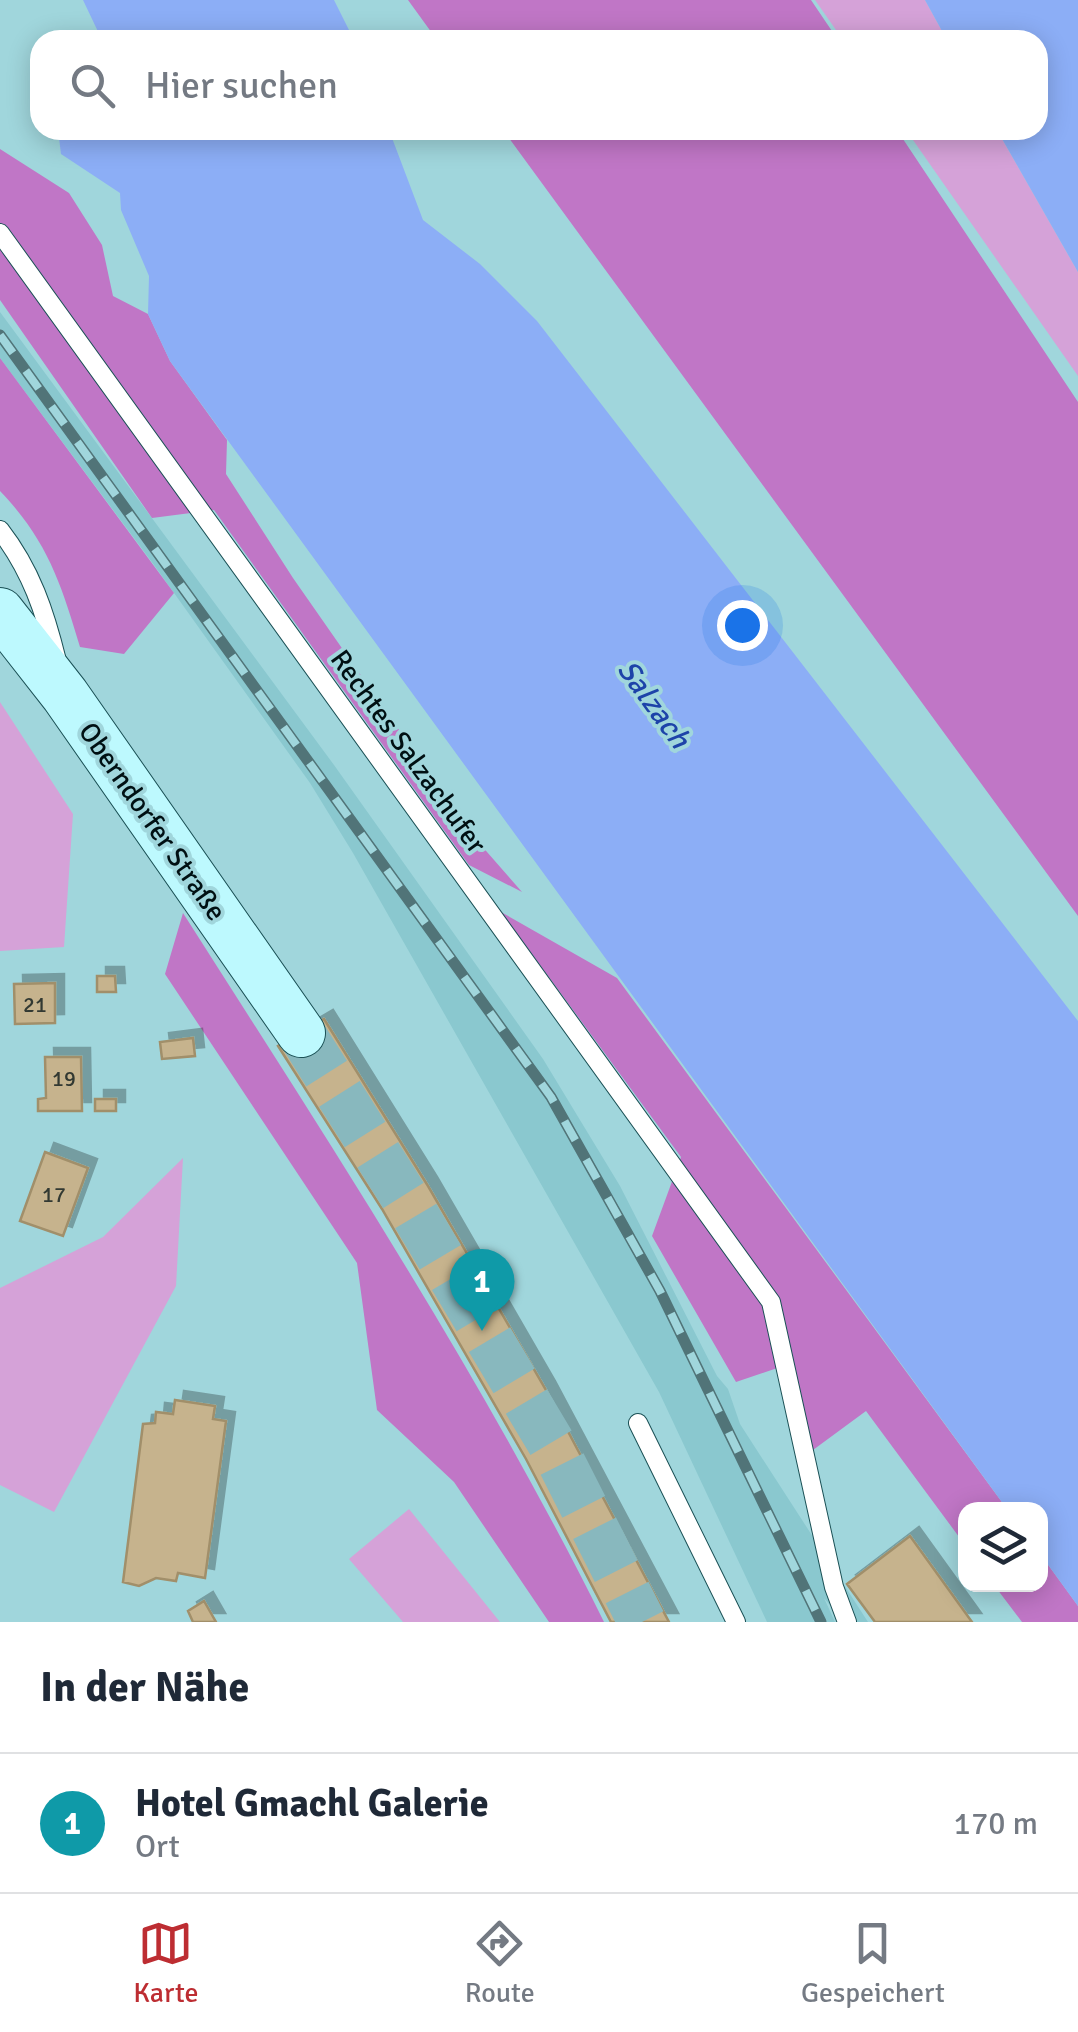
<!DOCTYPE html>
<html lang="de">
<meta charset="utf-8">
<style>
body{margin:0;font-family:Signika,sans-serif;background:#f2f2f3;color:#1f2937}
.controls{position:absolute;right:30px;bottom:30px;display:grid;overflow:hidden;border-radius:20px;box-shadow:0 5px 25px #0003}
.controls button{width:90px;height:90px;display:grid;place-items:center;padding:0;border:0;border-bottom:2px solid #e0e1e3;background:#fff;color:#1f2937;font:50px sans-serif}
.you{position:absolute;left:742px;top:625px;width:35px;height:35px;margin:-25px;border:8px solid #fff;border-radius:50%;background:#1a73e8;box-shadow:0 0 0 15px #1a73e833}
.badge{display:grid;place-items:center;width:65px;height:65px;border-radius:50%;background:#bd2d32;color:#fff;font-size:32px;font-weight:700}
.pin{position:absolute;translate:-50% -82px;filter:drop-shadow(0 2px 5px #0008)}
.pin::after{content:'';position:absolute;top:52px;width:35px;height:30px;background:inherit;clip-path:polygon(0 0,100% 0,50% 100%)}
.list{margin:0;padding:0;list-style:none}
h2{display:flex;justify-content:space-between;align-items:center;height:130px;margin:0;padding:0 40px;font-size:42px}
h2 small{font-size:32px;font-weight:400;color:#747a83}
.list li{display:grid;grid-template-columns:65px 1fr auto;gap:30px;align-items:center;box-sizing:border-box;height:140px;padding:0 40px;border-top:2px solid #e0e1e3}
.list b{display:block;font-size:38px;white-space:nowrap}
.list p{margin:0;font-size:32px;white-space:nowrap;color:#747a83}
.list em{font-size:32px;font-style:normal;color:#747a83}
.icon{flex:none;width:55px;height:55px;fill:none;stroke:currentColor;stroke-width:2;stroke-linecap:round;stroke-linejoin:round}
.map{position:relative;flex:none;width:1078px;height:1622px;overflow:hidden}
.search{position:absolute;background:#fff;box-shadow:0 5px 25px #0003;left:30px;right:30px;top:30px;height:110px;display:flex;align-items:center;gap:25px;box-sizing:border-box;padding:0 35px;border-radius:30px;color:#747a83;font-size:38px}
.sheet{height:270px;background:#fff}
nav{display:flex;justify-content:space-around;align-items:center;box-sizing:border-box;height:140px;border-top:2px solid #e0e1e3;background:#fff;font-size:28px;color:#747a83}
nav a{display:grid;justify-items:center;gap:5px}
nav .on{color:#bd2d32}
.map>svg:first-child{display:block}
.built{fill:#8ac8cf}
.green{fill:#d5a2d8}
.forest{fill:#c076c6}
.water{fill:#8caef6}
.building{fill:#c6b38d;stroke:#a18f6a;stroke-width:2.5;filter:url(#shadow)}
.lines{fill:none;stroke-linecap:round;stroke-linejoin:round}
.secondary-tunnel{stroke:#88b8be;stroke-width:48;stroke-dasharray:48 24;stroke-linecap:butt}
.service-casing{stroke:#1a5055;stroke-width:20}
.secondary-casing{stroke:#1a5055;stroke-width:50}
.service{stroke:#fff;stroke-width:18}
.secondary{stroke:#bdf9fe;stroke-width:48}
.rail-casing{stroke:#517478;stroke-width:11}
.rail{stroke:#a0d6dc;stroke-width:8;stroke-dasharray:22;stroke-linecap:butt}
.labels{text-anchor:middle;stroke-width:8;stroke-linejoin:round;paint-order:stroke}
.number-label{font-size:22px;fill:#323932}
.street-label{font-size:28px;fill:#001013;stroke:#a0d6dc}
.water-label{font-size:30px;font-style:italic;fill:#1d43a9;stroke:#a0d6dc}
</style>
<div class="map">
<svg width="1078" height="1622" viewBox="0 0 1078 1622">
<defs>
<filter id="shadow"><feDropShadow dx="9" dy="-9" stdDeviation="0" flood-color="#0004"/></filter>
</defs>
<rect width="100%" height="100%" fill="#a0d6dc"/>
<path class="built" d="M0 312 334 765 543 1059 620 1186 717 1376 728 1389 740 1424 868 1622H844L824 1598 835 1622H767L659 1392 353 853 310 783 154 565 0 358Z"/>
<path class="green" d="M815 0H925L947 40H843Z
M906 130H997L1078 272V376Z
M0 702 73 814 64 947 0 951Z
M183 1158 176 1286 54 1512 0 1485V1288L103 1237Z
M409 1509 500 1622H403L349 1559Z"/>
<path class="forest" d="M408 0H811L838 40H437Z
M503 130H897L1078 402V916Z
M0 149 69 193 102 245 113 296 148 314 170 361 227 440 226 474 293 578 473 836 522 892 469 865 214 510 152 518 0 300Z
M0 358 174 593 124 654 80 647C61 583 47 540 0 491Z
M501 912 617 978 1007 1509 966 1510 965 1545 866 1411 813 1450 792 1363 736 1382 652 1236 681 1157Z
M183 913C330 1144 482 1376 604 1622H549L454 1482 377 1410 357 1263 165 974Z
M1041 1555 1078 1606V1622H1022L994 1585 1040 1584Z"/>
<path class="water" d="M83 0H334L354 40H102Z
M925 0H1078V272L997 130H1038V40H947Z
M58 130H389L423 220 480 264 537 321 1078 1021V1606L1041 1555 1040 1510 1007 1509 170 361 148 314 149 276 121 210 120 193 61 154Z"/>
<path class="building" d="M97 976H115L116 992H97Z
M55 983V1023L15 1024 14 984Z
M324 1019 428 1186 546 1390 669 1622H611L526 1459 382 1209 278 1046Z
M193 1038 195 1056 162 1059 160 1042Z
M45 1057H81L82 1111H38V1099L46 1098Z
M95 1099H116V1111H95Z
M45 1152 88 1168 63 1236 20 1221Z
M175 1400 215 1406 213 1419 226 1421 205 1578 178 1573 176 1581 156 1578 139 1586 123 1582 143 1424 155 1423 156 1412 173 1414Z
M910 1536 972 1622H875L847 1584Z
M204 1601 216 1622H193L188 1611Z"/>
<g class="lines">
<path class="secondary-tunnel" d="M301 1033 405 1198 553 1446 642 1622"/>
<defs>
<path id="service" d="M0 233 771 1302 834 1587 847 1622
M0 530C31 570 45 612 57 661
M638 1423 736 1622"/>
<path id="secondary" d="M0 612 65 695 301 1033"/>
</defs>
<use href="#service" class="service-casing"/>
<use href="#secondary" class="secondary-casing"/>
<use href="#service" class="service"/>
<use href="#secondary" class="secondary"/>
<defs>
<path id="rail" d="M0 335 551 1097 660 1291 821 1622"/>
</defs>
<use href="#rail" class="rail-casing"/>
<use href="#rail" class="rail"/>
</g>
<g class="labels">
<g class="number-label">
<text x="35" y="1012">21</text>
<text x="64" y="1086">19</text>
<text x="54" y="1202">17</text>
</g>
<g class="street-label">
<text transform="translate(409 751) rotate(54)" y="10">Rechtes Salzachufer</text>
<text transform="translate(153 821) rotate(55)" y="10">Oberndorfer Straße</text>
</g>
<g class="water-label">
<text transform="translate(654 704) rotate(54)" y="10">Salzach</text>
</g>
</g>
</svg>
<div class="controls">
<button><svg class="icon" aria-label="layers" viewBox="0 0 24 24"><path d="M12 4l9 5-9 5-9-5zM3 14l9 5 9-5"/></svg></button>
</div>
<div class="you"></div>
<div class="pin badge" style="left:482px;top:1331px;background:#0f9aa8">1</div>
<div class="search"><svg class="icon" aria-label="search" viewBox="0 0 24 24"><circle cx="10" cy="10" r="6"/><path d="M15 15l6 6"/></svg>Hier suchen</div>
</div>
<section class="sheet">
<h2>In der Nähe<small></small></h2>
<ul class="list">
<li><span class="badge" style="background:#0f9aa8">1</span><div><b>Hotel Gmachl Galerie</b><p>Ort</p></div><em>170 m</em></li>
</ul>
</section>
<nav>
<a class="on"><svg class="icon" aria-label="map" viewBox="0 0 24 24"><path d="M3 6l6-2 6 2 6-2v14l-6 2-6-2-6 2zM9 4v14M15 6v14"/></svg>Karte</a>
<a><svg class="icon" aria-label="directions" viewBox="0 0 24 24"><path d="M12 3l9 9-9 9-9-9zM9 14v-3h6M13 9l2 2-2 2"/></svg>Route</a>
<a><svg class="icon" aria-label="saved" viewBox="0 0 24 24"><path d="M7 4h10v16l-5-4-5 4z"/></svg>Gespeichert</a>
</nav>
